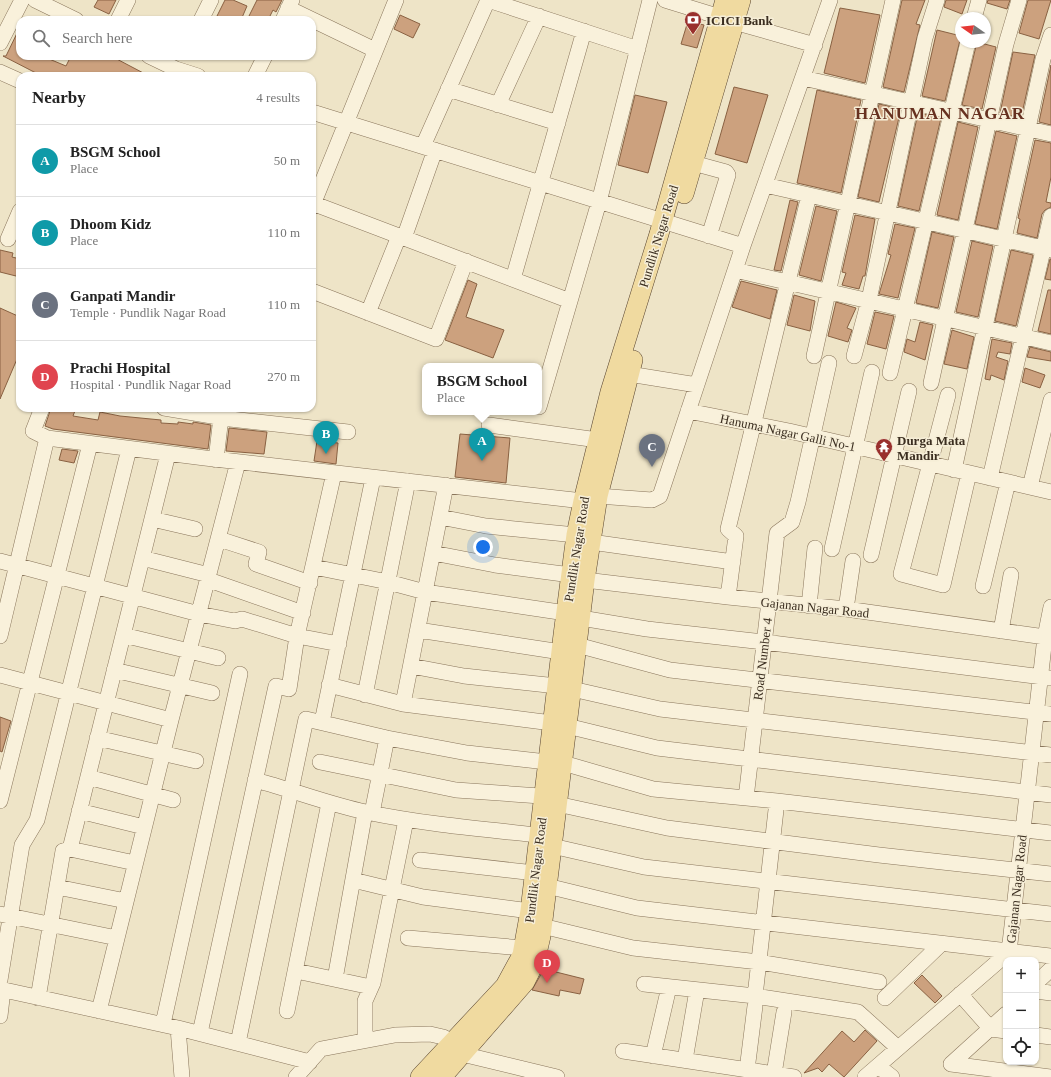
<!DOCTYPE html>
<meta charset="utf-8">
<style>
body{margin:0;font-family:"Times New Roman",serif;background:#f2f2f2;color:#222}
.controls{position:absolute;right:12px;bottom:12px;display:grid;overflow:hidden;border-radius:8px;box-shadow:0 1px 3px #0004}
.controls button{width:36px;height:36px;display:grid;place-items:center;padding:0;border:0;border-bottom:1px solid #e0e0e0;background:#fff;color:#222;font:20px sans-serif}
.compass{position:absolute;left:955px;top:12px;width:36px;height:36px;border-radius:50%;background:#fff;box-shadow:0 1px 3px #0004;rotate:284deg}
.you{position:absolute;left:483px;top:547px;width:14px;height:14px;margin:-10px;border:3px solid #fff;border-radius:50%;background:#1a73e8;box-shadow:0 0 0 6px #1a73e833}
.badge{display:grid;place-items:center;width:26px;height:26px;border-radius:50%;background:#992f2d;color:#fff;font-size:13px;font-weight:700}
.pin{position:absolute;translate:-50% -33px;filter:drop-shadow(0 1px 2px #0008)}
.pin::after{content:'';position:absolute;top:21px;width:14px;height:12px;background:inherit;clip-path:polygon(0 0,100% 0,50% 100%)}
.popup{position:absolute;left:422px;top:363px;width:120px;height:52px;box-sizing:border-box;display:grid;place-content:center;border-radius:8px;background:#fff;filter:drop-shadow(0 1px 3px #0005);font-size:13px;white-space:nowrap;color:#767676}
.popup b{font-size:15px;color:#222}
.popup::after{content:'';position:absolute;left:50%;top:100%;margin-left:-8px;border:8px solid transparent;border-top-color:#fff}
.list{margin:0;padding:0;list-style:none}
h2{display:flex;justify-content:space-between;align-items:center;height:52px;margin:0;padding:0 16px;font-size:17px}
h2 small{font-size:13px;font-weight:400;color:#767676}
.list li{display:grid;grid-template-columns:26px 1fr auto;gap:12px;align-items:center;box-sizing:border-box;height:72px;padding:0 16px;border-top:1px solid #e0e0e0}
.list b{display:block;font-size:15px;white-space:nowrap}
.list p{margin:0;font-size:13px;white-space:nowrap;color:#767676}
.list em{font-size:13px;font-style:normal;color:#767676}
.icon{flex:none;width:22px;height:22px;fill:none;stroke:currentColor;stroke-width:2;stroke-linecap:round;stroke-linejoin:round}
.map{position:relative;flex:none;width:1051px;height:1077px;overflow:hidden}
.search{position:absolute;background:#fff;box-shadow:0 1px 3px #0004;left:16px;top:16px;width:300px;height:44px;display:flex;align-items:center;gap:10px;box-sizing:border-box;padding:0 14px;border-radius:12px;color:#767676;font-size:15px}
.panel{position:absolute;background:#fff;box-shadow:0 1px 3px #0004;left:16px;top:72px;width:300px;height:340px;border-radius:12px}
.map>svg:first-child{display:block}
.building{fill:#cca17e;stroke:#896142}
.lines{fill:none;stroke-linecap:round;stroke-linejoin:round}
.minor-casing{stroke:#8a765c;stroke-width:16}
.major-casing{stroke:#584430;stroke-width:20}
.minor{stroke:#f9f1db;stroke-width:15}
.major{stroke:#f0daa0;stroke-width:19}
.labels{text-anchor:middle;stroke-width:3;stroke-linejoin:round;paint-order:stroke}
.poi-label{font-size:13px;font-weight:bold;fill:#3b2e20;stroke:#f6eed7;text-anchor:start}
.street-label{font-size:13px;fill:#3b2e20;stroke:#f6eed7}
.district-label{font-size:17px;font-weight:bold;letter-spacing:1px;fill:#673120;stroke:#f6eed7}
</style>
<div class="map">
<svg width="1051" height="1077" viewBox="0 0 1051 1077">
<rect width="100%" height="100%" fill="#eee4c7"/>
<path class="building" d="M98 0H116L109 14 94 7Z
M225 0H233L247 6 241 20H226L217 16Z
M257 0H282L276 12 273 10 268 20H257L249 16Z
M902 0H925L916 24 920 25 904 92 883 87Z
M946 0H967L962 14 944 7Z
M988 0H1010L1007 9 987 3Z
M1028 0H1051L1039 39 1019 33Z
M840 8 880 15 865 83 824 73Z
M400 15 420 24 413 38 394 29Z
M688 21 704 25 697 48 681 44Z
M20 27V56H42L66 66 71 56H111L149 76H43L36 73 3 56H6Z
M937 30 961 36 945 101 922 96Z
M977 42 996 47 982 109 962 105Z
M1013 52 1035 55 1021 118 1000 113Z
M1051 65V125L1039 122Z
M734 87 768 95 747 163 715 154Z
M817 90 861 100 841 193 797 183Z
M635 95 667 102 648 173 618 165Z
M879 104 901 109 879 202 858 197Z
M918 113 941 118 919 211 898 206Z
M958 122 978 127 958 220 937 215Z
M996 131 1017 136 997 229 975 224Z
M1035 140 1051 143V177L1046 202 1051 203V207L1045 210 1042 214 1037 238 1017 233 1020 219 1018 218Z
M790 200 798 202 781 271 774 270Z
M816 206 837 211 821 281 799 275Z
M855 215 875 219 865 276H863L859 289 842 285 846 273 842 272Z
M895 224 915 228 898 298 879 294 891 255 888 254Z
M932 232 954 237 938 308 916 303Z
M972 241 993 246 978 317 956 312Z
M0 250 13 253 12 257 20 259V277L0 272Z
M1011 250 1033 255 1016 326 995 321Z
M1051 259V280L1045 279 1050 259Z
M468 280 477 284 466 317 504 330 493 358 445 340Z
M741 281 777 290 770 319 732 307Z
M1048 290H1051V334L1038 331Z
M794 295 815 301 810 331 787 325Z
M836 302 856 308 847 328 852 330 848 342 828 336Z
M0 308 20 317V352L0 399Z
M875 312 894 316 886 349 867 344Z
M920 322 933 325 925 360 904 352 907 339 915 342Z
M952 330 974 337 967 369 944 364Z
M992 339 1012 343 1010 354 998 352 996 357 1008 361 1004 380 991 375 990 380 985 379Z
M1030 347 1051 352V361L1027 357Z
M1025 368 1045 375 1040 388 1022 382Z
M51 408H76L73 416 98 420 100 412 120 416 161 420V423L178 424V422L193 424V422L211 425 208 449 53 429 45 426Z
M229 428 267 432 264 454 226 451Z
M460 434 510 438 506 483 455 477Z
M317 441 338 443 336 464 314 461Z
M62 449 78 451 74 463 59 460Z
M0 717 11 721 2 752 0 751Z
M544 969 584 979 580 994 560 990 559 996 532 990Z
M922 975 942 996 935 1003 914 983Z
M865 1030 877 1041 844 1077 829 1064 822 1072 818 1068 804 1073 842 1031 854 1042Z"/>
<g class="lines">
<defs>
<path id="minor" d="M35 0 76 20
M488 0 638 49
M665 0 720 17
M288 8 375 50
M974 18 979 0
M118 20 128 0
M201 20 211 0
M283 20 292 0
M734 22 815 45
M0 43 22 0
M149 56 176 69 198 76
M0 72 20 81
M255 76 265 56
M803 78 1051 134
M448 89 558 123
M498 105 539 16
M312 112 743 246
M423 146 488 0
M693 163 726 172 728 175 709 236
M765 185 1051 250
M312 203 570 301
M312 207 396 0
M404 238 435 150
M8 239 20 211
M735 270 1051 343
M513 279 584 31
M312 291 436 339 466 261
M368 313 399 236
M814 356 893 0
M854 356 869 300 925 38 937 0
M890 373 968 42
M629 374 697 385
M931 383 1006 44 1019 0
M948 395 901 574 943 585 969 473
M539 407 599 202 650 0
M42 408 33 431 47 438 205 458 583 501 598 496 652 500 660 496 743 246 830 0
M164 408 230 419 348 432
M688 411 789 431 1051 492
M489 425 598 440
M216 460 221 417
M954 470 1043 59 1051 35
M990 478 1051 216
M1030 487 1051 400
M440 517 486 526 576 535
M152 519 195 529
M219 539 259 552 256 564 310 583
M591 542 733 562
M832 549 872 372
M433 553 495 565 571 575
M871 555 909 391
M142 558 209 575
M0 561 199 614 235 621 242 619 297 636 339 644
M314 567 388 582 425 592 566 613
M209 580 303 613
M585 580 728 597 846 609 1045 637
M983 586 1008 482
M728 597 736 536 728 529 809 195
M809 606 815 548
M846 609 853 561
M581 618 647 629 764 642 1051 678
M418 630 561 652
M1001 631 1011 575
M123 635 218 658
M0 636 47 438
M577 645 670 670 1051 714
M411 666 464 676 557 686
M114 670 212 693
M0 675 171 720
M329 685 403 704 552 723
M572 689 660 709 1051 755
M365 695 408 481
M403 704 446 485
M322 722 373 478
M567 726 657 748 1051 795
M97 738 196 761
M320 762 456 790 555 797
M563 763 653 789 777 801 1051 833
M88 777 173 800
M255 780C293 790 328 804 366 812 423 824 481 829 538 835
M746 798 777 533 792 522 798 502 829 363
M0 801 90 444
M557 804 667 828 879 855 1051 874
M79 811 144 827
M372 813 387 738
M552 846 644 867 1051 914
M70 849 135 863
M420 860 535 873
M353 880 423 897 530 911
M547 886 637 908 1051 956
M57 887 126 901
M0 914 117 938
M542 926 633 948 759 962 879 982
M408 938 523 948
M296 971 371 987
M335 979 365 812
M0 980 22 845 37 820 129 449
M1036 983 1051 969
M644 984 755 996 858 1012 898 1048
M0 989 178 1028 310 1062
M1036 991 1051 993
M960 994 991 1029 1006 1031
M755 996 777 801
M38 998 63 851 70 849 168 454
M885 998 941 944
M99 1011 171 720 238 462
M287 1011 329 803
M0 1016 3 990
M163 1024 240 674
M178 1028 182 1077
M200 1033 276 686 289 689 297 636 334 473
M1036 1035 1051 1037
M365 1040V1001L373 983 406 820
M238 1043 306 719 387 738 467 753 547 762
M623 1051 794 1077
M653 1056 669 987
M685 1060 697 990
M951 1064 1051 1077
M951 1064 1006 1014
M878 1066 892 1077
M747 1070 755 1006
M774 1074 784 1012
M296 1077 321 1049 395 1035 430 1034 443 1037 453 1042 462 1054 557 1077
M865 1077 1009 952 1045 637 1051 607"/>
<path id="major" d="M684 194 741 0
M420 1077 505 986 522 955 530 911 563 635 576 535 583 501 610 392 659 234 725 0
M442 1077 525 982 535 962 541 936 585 580 598 496 633 360"/>
</defs>
<use href="#minor" class="minor-casing"/>
<use href="#major" class="major-casing"/>
<use href="#minor" class="minor"/>
<use href="#major" class="major"/>
</g>
<defs>
<symbol id="bank-pin" viewBox="-11 -11 22 30"><path d="M0 17L-7.5 6A9.5 9.5 0 1 1 7.5 6Z" fill="#992f2d" stroke="#f6eed7"/><path d="M-6-4H6V4H-6ZM0-2.3a2.3 2.3 0 1 0 0 4.6a2.3 2.3 0 1 0 0-4.6Z" fill="#fff"/></symbol>
<symbol id="temple-pin" viewBox="-11 -11 22 30"><path d="M0 17L-7.5 6A9.5 9.5 0 1 1 7.5 6Z" fill="#992f2d" stroke="#f6eed7"/><path d="M0-6L5-2H3V0L6.5 2.5H4V6H1.5V3h-3V6H-4V2.5H-6.5L-3 0V-2H-5Z" fill="#fff"/></symbol>
</defs>
<g fill-rule="evenodd">
<use href="#bank-pin" x="683" y="10" width="20" height="27"/>
<use href="#temple-pin" x="874" y="437" width="20" height="27"/>
</g>
<g class="labels">
<g class="poi-label">
<text x="706" y="25">ICICI Bank</text>
<text x="897" y="445">Durga Mata<tspan x="897" dy="15">Mandir</tspan></text>
</g>
<g class="street-label">
<text transform="translate(658 236) rotate(-73)" y="5">Pundlik Nagar Road</text>
<text transform="translate(788 432) rotate(12)" y="5">Hanuma Nagar Galli No-1</text>
<text transform="translate(576 549) rotate(-81)" y="5">Pundlik Nagar Road</text>
<text transform="translate(815 607) rotate(6)" y="5">Gajanan Nagar Road</text>
<text transform="translate(762 659) rotate(-83)" y="5">Road Number 4</text>
<text transform="translate(535 870) rotate(-83)" y="5">Pundlik Nagar Road</text>
<text transform="translate(1016 889) rotate(-84)" y="5">Gajanan Nagar Road</text>
</g>
<g class="district-label">
<text x="940" y="119">HANUMAN NAGAR</text>
</g>
</g>
</svg>
<div class="controls">
<button>+</button>
<button>−</button>
<button><svg class="icon" aria-label="locate" viewBox="0 0 24 24"><circle cx="12" cy="12" r="6"/><path d="M12 2v4M12 18v4M2 12h4M18 12h4"/></svg></button>
</div>
<svg class="compass" viewBox="-18 -18 36 36"><path d="M0-13l5 13h-10z" fill="#e53935"/><path d="M0 13l5-13h-10z" fill="#767676"/></svg>
<div class="you"></div>
<div class="pin badge" style="left:482px;top:461px;background:#0f9aa8">A</div>
<div class="popup"><b>BSGM School</b>Place</div>
<div class="pin badge" style="left:326px;top:454px;background:#0f9aa8">B</div>
<div class="pin badge" style="left:652px;top:467px;background:#6b7280">C</div>
<div class="pin badge" style="left:547px;top:983px;background:#e0444e">D</div>
<div class="search"><svg class="icon" aria-label="search" viewBox="0 0 24 24"><circle cx="10" cy="10" r="6"/><path d="M15 15l6 6"/></svg>Search here</div>
<section class="panel">
<h2>Nearby<small>4 results</small></h2>
<ul class="list">
<li><span class="badge" style="background:#0f9aa8">A</span><div><b>BSGM School</b><p>Place</p></div><em>50 m</em></li>
<li><span class="badge" style="background:#0f9aa8">B</span><div><b>Dhoom Kidz</b><p>Place</p></div><em>110 m</em></li>
<li><span class="badge" style="background:#6b7280">C</span><div><b>Ganpati Mandir</b><p>Temple · Pundlik Nagar Road</p></div><em>110 m</em></li>
<li><span class="badge" style="background:#e0444e">D</span><div><b>Prachi Hospital</b><p>Hospital · Pundlik Nagar Road</p></div><em>270 m</em></li>
</ul>
</section>
</div>
